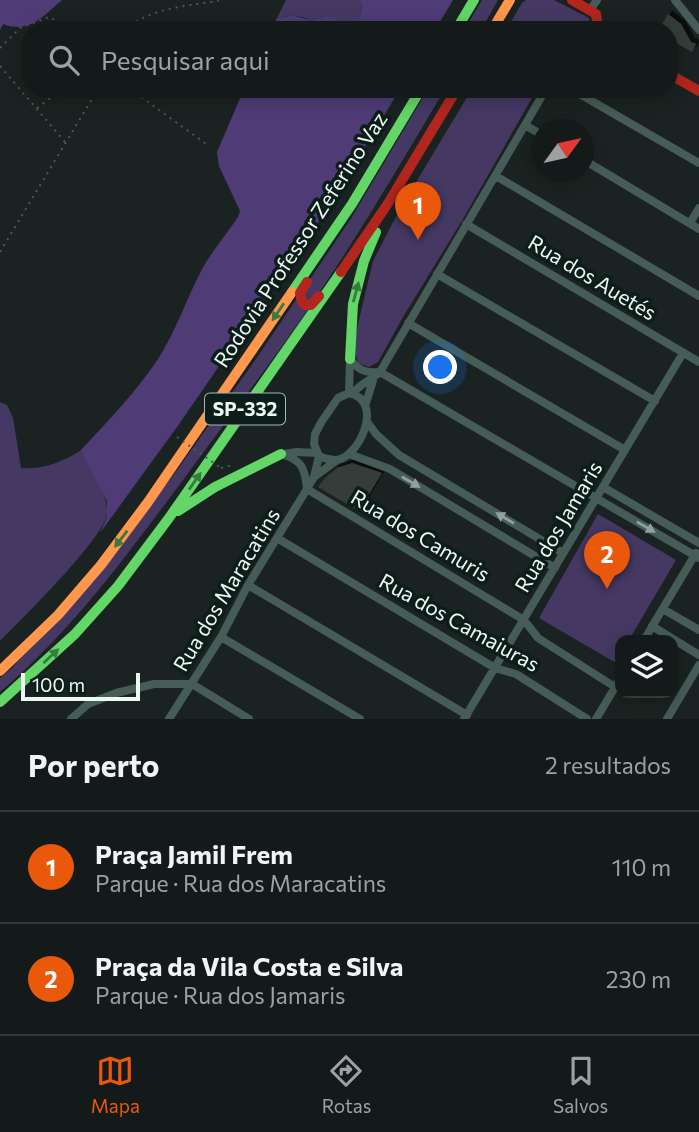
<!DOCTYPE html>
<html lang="pt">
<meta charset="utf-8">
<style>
body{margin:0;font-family:Commissioner,sans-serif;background:#1d2322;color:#f1f3f6}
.controls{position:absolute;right:21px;bottom:21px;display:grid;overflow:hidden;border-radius:14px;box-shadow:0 4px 18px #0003}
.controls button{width:63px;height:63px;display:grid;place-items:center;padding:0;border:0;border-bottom:2px solid #333838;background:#141a19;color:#f1f3f6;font:35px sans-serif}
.compass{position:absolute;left:531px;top:119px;width:63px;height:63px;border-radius:50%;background:#141a19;box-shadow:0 4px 18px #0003;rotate:57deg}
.scale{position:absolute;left:21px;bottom:18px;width:119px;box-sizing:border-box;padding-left:7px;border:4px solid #edf8f5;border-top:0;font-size:19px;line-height:24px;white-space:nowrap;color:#edf8f5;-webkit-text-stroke:5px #0d1d19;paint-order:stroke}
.you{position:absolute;left:441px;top:368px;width:24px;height:24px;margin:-18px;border:5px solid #fff;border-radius:50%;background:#1a73e8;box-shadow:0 0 0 10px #1a73e833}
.badge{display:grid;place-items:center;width:46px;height:46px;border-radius:50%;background:#ea580c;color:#fff;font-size:23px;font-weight:700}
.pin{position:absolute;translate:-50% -58px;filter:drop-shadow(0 2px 4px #0008)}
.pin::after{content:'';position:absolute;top:37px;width:24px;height:21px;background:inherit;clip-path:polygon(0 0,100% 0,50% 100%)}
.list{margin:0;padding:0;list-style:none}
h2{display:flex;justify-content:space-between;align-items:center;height:91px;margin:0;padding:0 28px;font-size:30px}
h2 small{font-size:23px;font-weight:400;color:#9da1a2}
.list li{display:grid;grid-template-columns:46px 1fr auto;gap:21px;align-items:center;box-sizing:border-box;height:112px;padding:0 28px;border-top:2px solid #333838}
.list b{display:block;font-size:26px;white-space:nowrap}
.list p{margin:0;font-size:23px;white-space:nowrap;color:#9da1a2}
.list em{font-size:23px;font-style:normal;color:#9da1a2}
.icon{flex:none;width:38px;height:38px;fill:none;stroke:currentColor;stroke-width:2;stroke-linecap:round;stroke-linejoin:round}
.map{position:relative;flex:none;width:699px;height:719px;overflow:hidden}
.search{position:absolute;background:#141a19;box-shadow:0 4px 18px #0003;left:21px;right:21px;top:21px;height:77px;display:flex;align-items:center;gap:18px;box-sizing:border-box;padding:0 24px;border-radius:28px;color:#9da1a2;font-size:26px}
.sheet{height:315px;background:#141a19}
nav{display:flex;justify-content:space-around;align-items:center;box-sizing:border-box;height:98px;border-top:2px solid #333838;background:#141a19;font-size:19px;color:#9da1a2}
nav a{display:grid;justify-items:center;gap:4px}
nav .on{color:#ea580c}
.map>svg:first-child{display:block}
.green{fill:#453964}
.forest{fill:#4f3c77}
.building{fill:#363c3b;filter:url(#shadow)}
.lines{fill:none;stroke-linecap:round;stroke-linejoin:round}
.path{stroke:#495a56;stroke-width:2;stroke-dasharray:2 5;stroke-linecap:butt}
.lane{stroke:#465c57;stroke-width:4.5}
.street{stroke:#465c57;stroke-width:8}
.fast{stroke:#63d668;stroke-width:10}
.slow{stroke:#ff974d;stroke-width:10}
.jam{stroke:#b3261e;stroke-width:10}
.path-bridge{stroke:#495a56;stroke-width:2;stroke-dasharray:2 5;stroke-linecap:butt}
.oneway{fill:#387a40}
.oneway2{fill:#91a29e}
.labels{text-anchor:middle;stroke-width:7;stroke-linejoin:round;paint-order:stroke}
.shield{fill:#0d1d19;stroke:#aab6b3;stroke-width:2}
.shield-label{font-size:19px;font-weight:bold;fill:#edf8f5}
.street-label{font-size:21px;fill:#edf8f5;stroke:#0d1d19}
</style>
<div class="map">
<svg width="699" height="719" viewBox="0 0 699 719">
<defs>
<filter id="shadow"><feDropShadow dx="4" dy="-4" stdDeviation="0" flood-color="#0009"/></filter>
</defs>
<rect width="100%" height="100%" fill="#1a2321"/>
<path class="green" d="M286 0H358L362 3 361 13 354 30H343L338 22 323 17 312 21C295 14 284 11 272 28Z
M482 0H498L481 30H464Z
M526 0H554L589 18C590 25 588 26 582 30H506L522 3Z
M428 89H445C405 156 366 223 323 287 280 352 232 413 186 476 129 552 74 629 0 692V678L12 668 172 477 256 359 350 220Z
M472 89H537L463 219 403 317 378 362 369 367 359 363 352 349 373 261 400 209Z
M0 402 7 405 13 418 21 468C42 470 63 462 81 450 91 467 109 495 107 514 105 537 20 621 0 641Z
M598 514 676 560 629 640H620V656L616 663 539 618Z"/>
<path class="forest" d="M0 0H62C43 16 30 34 3 24L0 30Z
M358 0H453L435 30H354L361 13 362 3Z
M292 15 312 21 323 17H334L343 30H271L278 19Z
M244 89H400L328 208 177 427 100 533 107 517V501L81 450C108 421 136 392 158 359 176 331 186 300 201 271 211 252 226 235 238 217L240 211 219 166 217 152Z"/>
<path class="building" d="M668 14 681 24 691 42 696 44 692 52 669 39V30H659Z
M352 463 382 473 359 511 318 487 325 478 337 468Z"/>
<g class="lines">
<path class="path" d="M125 30C150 7 190 6 222 0
M0 48 20 28 49 17 52 18 64 30
M0 66 65 142
M130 89 209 146
M37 108 63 89
M0 252 98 89
M221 468 233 465"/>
<path class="lane" d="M565 30 566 27"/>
<path class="street" d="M675 0 699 30
M590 10 597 0
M571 89 699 163
M525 125 542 135
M584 160 699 229
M496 176 699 296
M690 223 699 208
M466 224 699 362
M437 274 655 401
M408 323 625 450
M350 359C359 371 366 373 380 372L699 558
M349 393C386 401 358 459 336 460 330 460 324 458 319 456L314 444 315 434 322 421 338 398Z
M349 393 350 359
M352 394C362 382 370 381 380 372L546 89
M366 403 374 377
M368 423 376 434 399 455 563 553
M281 454C302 460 305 468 307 489L524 620 538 638 615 687
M284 454 297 452 317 453
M349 454 390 469 555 568
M314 477 337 460
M603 487 699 543
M277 538 495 668 516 674 587 719
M248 585 467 715
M663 609 699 630
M652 626 699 655
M221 637 360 719
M644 640 696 553
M71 719 88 704 116 693 154 684H192L249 719
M169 719 221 637 248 585 307 489 314 477 319 456
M464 719 683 353
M596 719 620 679
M667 719 699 665"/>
<path class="fast" d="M456 30 474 0
M292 292 352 204 421 89
M350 359 353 304 364 261 376 232
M178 511 215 487 281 454
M0 702 75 634 118 586 169 518 341 272"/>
<path class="slow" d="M492 30 510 0
M0 671 58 615 101 565 148 502 292 292"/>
<path class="jam" d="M572 0 596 14 597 22 595 30
M669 74 699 91
M341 272 387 205 457 89
M307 282 300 293 302 302 305 305H311L319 296"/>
<path class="path-bridge" d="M177 437 221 468"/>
</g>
<defs><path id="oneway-solid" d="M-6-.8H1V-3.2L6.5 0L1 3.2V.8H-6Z" transform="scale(1.75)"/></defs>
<g class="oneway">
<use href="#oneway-solid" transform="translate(356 292) rotate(-75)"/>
<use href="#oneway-solid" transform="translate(278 312) rotate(124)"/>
<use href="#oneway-solid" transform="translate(195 481) rotate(-55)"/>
<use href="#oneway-solid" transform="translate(121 539) rotate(127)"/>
<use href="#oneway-solid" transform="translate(51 656) rotate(-43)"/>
</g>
<g class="oneway2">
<use href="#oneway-solid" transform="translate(411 482) rotate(30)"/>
<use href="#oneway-solid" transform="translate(505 518) rotate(-149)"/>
<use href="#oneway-solid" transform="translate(646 527) rotate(30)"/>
</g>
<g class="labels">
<rect class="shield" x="205" y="393.5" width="80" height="31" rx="5"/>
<g class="shield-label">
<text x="245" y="416">SP-332</text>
</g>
<g class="street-label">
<text transform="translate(301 240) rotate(-57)" y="7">Rodovia Professor Zeferino Vaz</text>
<text transform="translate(592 278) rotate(31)" y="7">Rua dos Auetés</text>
<text transform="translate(559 527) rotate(-59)" y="7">Rua dos Jamaris</text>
<text transform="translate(420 536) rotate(31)" y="7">Rua dos Camuris</text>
<text transform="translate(227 590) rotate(-59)" y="7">Rua dos Maracatins</text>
<text transform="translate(459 623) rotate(29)" y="7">Rua dos Camaiuras</text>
</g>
</g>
</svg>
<div class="controls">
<button><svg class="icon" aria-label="layers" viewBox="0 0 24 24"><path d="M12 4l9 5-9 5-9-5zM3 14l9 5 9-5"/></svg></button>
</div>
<svg class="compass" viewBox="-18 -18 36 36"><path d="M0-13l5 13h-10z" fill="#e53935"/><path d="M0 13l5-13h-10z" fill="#9da1a2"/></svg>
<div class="scale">100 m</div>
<div class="you"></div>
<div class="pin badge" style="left:418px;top:240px">1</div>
<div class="pin badge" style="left:607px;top:589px">2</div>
<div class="search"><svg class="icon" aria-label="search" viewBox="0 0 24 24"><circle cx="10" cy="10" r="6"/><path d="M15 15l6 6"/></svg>Pesquisar aqui</div>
</div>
<section class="sheet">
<h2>Por perto<small>2 resultados</small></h2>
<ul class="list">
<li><span class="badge">1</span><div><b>Praça Jamil Frem</b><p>Parque · Rua dos Maracatins</p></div><em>110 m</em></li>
<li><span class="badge">2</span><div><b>Praça da Vila Costa e Silva</b><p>Parque · Rua dos Jamaris</p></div><em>230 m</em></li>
</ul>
</section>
<nav>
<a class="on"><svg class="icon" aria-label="map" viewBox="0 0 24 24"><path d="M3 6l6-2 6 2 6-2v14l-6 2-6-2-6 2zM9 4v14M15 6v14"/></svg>Mapa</a>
<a><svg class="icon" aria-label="directions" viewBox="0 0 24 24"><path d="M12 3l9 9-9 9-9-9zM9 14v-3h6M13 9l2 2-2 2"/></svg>Rotas</a>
<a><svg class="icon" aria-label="saved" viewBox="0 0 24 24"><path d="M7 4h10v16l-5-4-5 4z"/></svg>Salvos</a>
</nav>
